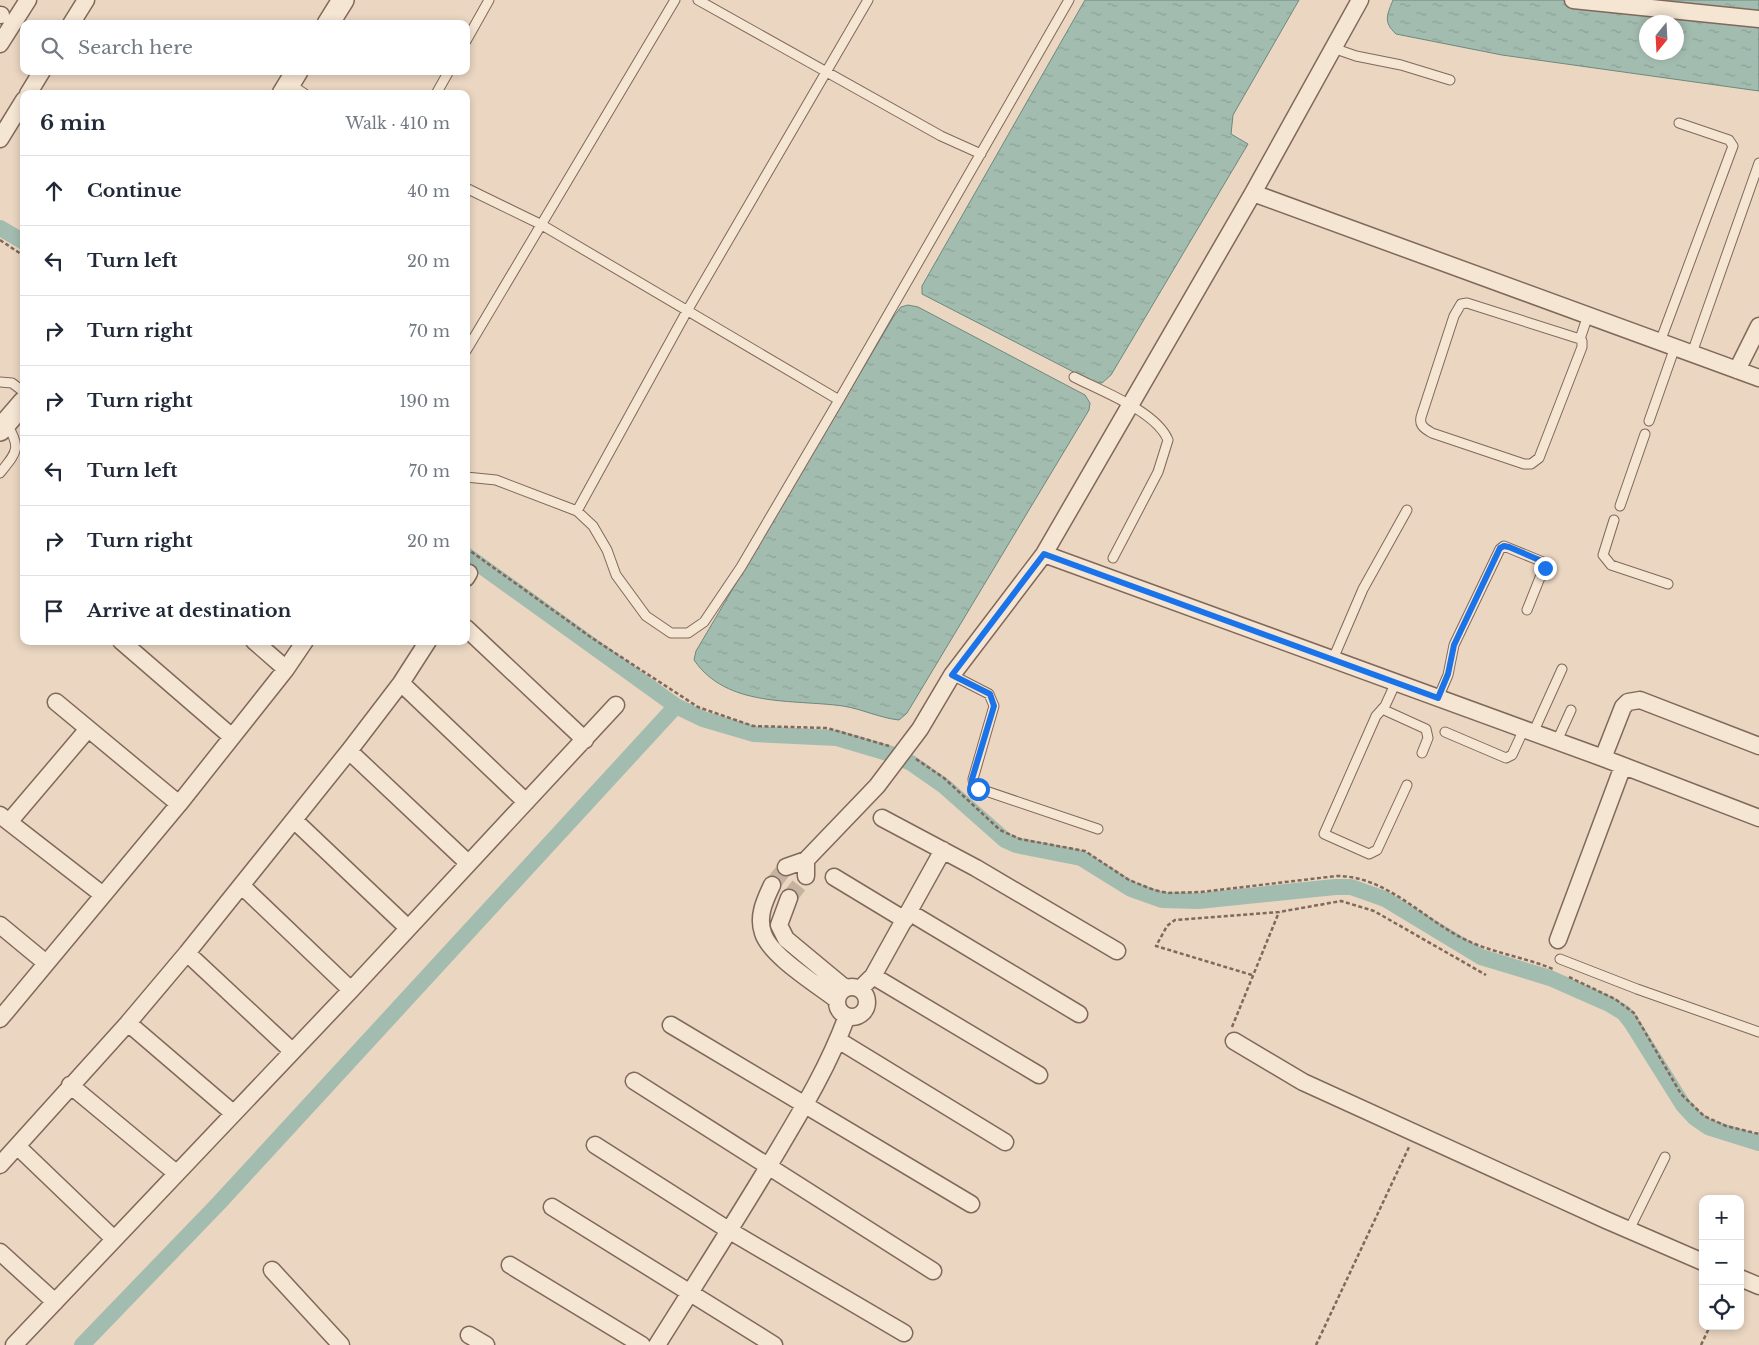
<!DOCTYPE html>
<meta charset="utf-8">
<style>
body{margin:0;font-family:"Libre Baskerville",serif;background:#f2f2f3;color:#1f2937}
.controls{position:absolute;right:15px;bottom:15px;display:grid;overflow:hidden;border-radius:10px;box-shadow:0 2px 8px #0003}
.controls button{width:45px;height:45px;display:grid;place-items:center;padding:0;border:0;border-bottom:1px solid #e0e1e3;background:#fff;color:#1f2937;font:25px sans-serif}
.compass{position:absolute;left:1639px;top:15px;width:45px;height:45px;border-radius:50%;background:#fff;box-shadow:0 2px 8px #0003;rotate:198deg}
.stop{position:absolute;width:15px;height:15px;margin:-11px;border:4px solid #1a73e8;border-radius:50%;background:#fff}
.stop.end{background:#1a73e8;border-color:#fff;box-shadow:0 1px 5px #0008}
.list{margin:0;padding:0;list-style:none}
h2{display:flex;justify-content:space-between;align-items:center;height:65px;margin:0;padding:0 20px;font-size:21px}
h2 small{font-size:16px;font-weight:400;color:#747a83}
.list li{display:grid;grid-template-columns:32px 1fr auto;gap:15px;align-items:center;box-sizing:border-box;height:70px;padding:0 20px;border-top:1px solid #e0e1e3}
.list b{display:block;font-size:19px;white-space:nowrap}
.list em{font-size:16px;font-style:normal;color:#747a83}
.icon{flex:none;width:28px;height:28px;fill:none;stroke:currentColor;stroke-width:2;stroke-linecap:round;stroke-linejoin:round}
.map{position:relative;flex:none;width:1759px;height:1345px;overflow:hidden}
.search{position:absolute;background:#fff;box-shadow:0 2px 8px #0003;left:20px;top:20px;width:450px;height:55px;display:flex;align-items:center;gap:12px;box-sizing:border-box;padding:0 18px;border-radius:10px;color:#747a83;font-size:19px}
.panel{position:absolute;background:#fff;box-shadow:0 2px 8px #0003;left:20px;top:90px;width:450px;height:555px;border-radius:10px}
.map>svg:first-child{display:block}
.water{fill:url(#water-ripples);stroke:#6b897c;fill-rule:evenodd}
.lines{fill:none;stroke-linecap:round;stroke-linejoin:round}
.canal{stroke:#a3bcb0;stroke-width:16}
.minor-tunnel{stroke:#c5b2a0;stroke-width:16;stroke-dasharray:16 8;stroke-linecap:butt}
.service-casing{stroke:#81685a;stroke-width:11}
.minor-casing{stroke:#81685a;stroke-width:19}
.tertiary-casing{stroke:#81685a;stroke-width:24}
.path{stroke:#81685a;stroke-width:2.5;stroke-dasharray:4 2.5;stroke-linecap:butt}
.service{stroke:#f5e5d3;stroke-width:9}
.minor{stroke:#f5e5d3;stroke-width:16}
.tertiary{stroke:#f5e5d3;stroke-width:21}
.route{stroke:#1a73e8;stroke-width:6}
</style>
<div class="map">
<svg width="1759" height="1345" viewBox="0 0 1759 1345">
<defs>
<pattern id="water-ripples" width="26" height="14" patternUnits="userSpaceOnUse" patternTransform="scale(1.25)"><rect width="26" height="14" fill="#a3bcb0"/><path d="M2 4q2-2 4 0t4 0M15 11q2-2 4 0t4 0" fill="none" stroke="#8da197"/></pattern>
</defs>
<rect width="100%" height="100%" fill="#ead6c1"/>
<path class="water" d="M1085 0H1299L1233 115 1231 134 1248 144 1111 375 1102 383H1095L922 294V286Z
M1393 0H1759V91L1502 55 1396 34C1383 22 1387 15 1393 0ZM1646 22H1676V52H1646Z
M908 305 918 307 1085 395 1090 403 1089 410 907 713 899 720C880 718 862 709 843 706 792 699 727 708 694 660L696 651 894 316 901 307Z"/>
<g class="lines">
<path class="canal" d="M0 228 24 242
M466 555 676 706 703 719 754 734 837 738 891 754 911 763 944 786 1005 840 1016 845 1081 858 1131 889 1162 900 1198 901 1335 887H1351L1385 899 1481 957 1550 978 1609 1004 1624 1013 1631 1022 1683 1105 1695 1118 1708 1127 1759 1143
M82 1345 219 1203 676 706"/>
<path class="minor-tunnel" d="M772 885 786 867
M789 898 806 876"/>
<defs>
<path id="service" d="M698 0 941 136 981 154
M466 41 489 0
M1333 48 1356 56 1401 65 1450 80
M290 84 305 94
M436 94 449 71
M466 188 542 225 839 400
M1580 339 1467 303 1461 304 1454 316 1422 414C1418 424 1423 428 1432 433L1524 464H1531L1539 458 1582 347V341L1580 339 1588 315
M1660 342 1733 146 1729 140 1679 123
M466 351 675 0
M1692 353 1759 163
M1074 377C1101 391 1156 411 1168 440L1158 472 1113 558
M0 382 12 383 24 392
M1649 421 1675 347
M0 473C17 452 22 448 6 423
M466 477 496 480 577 511 593 526 607 550 616 575 646 616 671 633H688L704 622 741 567 839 400 1069 0
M1620 506 1645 434
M577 511 687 311 868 0
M1614 520 1603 555 1611 565 1668 584
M1333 659 1363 589 1407 510
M952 675 989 694 994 706 973 779 974 787 1098 829
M1396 682 1385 706 1376 716 1324 834 1369 854 1377 850 1407 785
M1438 698 1448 675 1454 645 1500 549 1504 546 1543 562 1545 565 1527 610
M1382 709 1426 729 1428 738 1422 753
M1445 732 1506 758 1512 755 1524 729
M1533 733 1562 669
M1557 741 1571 710
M1560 959 1637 989 1759 1032
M1629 1230 1665 1157"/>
<path id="minor" d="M1573 0 1759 19
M0 15H1
M71 24 86 0
M0 44 28 0
M28 94 42 71
M0 139 24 100
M1253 193 1759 378
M1737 370 1759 326
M1044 554 1603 758 1759 818
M466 578 469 573
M466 628 585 740
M121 641 232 737
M254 641 286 669
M401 683 526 802
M56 702 179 804
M349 751 468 863
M1603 758 1623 707 1628 702 1640 700 1759 746
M0 815 103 895
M882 818 976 868 1117 951
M294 820 408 928
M9 822 88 729
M806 860V876
M786 867 806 860 877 786 920 729 952 675 1044 554 1253 193 1360 0
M834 877 905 920
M772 885C765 900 757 916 763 933 770 956 818 985 837 1000
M242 886 351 990
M789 898 779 925 786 939 845 988
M909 912 1079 1014
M0 925 46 963
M1558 940 1623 766
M187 953 292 1051
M873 976 1039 1075
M837 1002a15 15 0 1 1 30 0a15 15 0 1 1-30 0Z
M860 989 873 976 943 850
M0 1019 179 804 286 669 305 641
M128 1023 233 1113
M671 1025 971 1204
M838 1040 1005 1142
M1234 1041 1303 1082 1606 1220 1703 1262
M634 1081 933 1271
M70 1085 176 1173
M595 1145 730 1231 904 1333
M17 1146 114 1239
M0 1165 128 1023 187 953 349 751 401 683 428 641
M552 1207 774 1345
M0 1252 55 1302
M510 1265 642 1345
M272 1270 341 1345
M1740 1278 1759 1286
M469 1335 486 1345
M14 1345 351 990 616 705
M657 1345C694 1286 732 1227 768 1167 797 1118 827 1071 847 1016"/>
<path id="tertiary" d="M328 24 343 0
M283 94 297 71
M0 430 24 402"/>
</defs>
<use href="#service" class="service-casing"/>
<use href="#minor" class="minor-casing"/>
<use href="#tertiary" class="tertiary-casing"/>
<path class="path" d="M0 240 24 256
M466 548 592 638 698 707 753 726 827 728 889 746
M916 759 944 778 1000 830 1020 839 1085 851 1129 880 1154 890 1168 893 1200 892 1337 876C1387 876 1424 920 1466 940 1493 953 1524 957 1553 969
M1252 975 1156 946 1167 926 1175 920 1279 912 1341 901 1374 911 1486 975
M1569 977 1615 999 1634 1013 1681 1094 1704 1116 1726 1126 1759 1134
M1232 1027 1279 912
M1316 1345 1409 1147
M1701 1345 1710 1326"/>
<use href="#service" class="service"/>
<use href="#minor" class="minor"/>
<use href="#tertiary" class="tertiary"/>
</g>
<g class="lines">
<path class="route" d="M978 789 972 783V779L994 706 990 694 952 675 1044 554 1438 698 1448 674 1454 645 1500 548 1504 546 1509 547 1544 562 1545 568"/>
</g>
</svg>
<div class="controls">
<button>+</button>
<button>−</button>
<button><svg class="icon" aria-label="locate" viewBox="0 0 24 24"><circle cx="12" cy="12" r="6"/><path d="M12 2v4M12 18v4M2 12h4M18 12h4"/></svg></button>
</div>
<svg class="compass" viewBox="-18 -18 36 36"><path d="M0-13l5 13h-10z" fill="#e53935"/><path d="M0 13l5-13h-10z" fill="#747a83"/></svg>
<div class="stop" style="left:978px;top:789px"></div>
<div class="stop end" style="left:1545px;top:568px"></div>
<div class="search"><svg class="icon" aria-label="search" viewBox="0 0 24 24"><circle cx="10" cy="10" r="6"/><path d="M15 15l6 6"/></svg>Search here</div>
<section class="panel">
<h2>6 min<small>Walk · 410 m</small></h2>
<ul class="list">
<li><svg class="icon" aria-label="ahead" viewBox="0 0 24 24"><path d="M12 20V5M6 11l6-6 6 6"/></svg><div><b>Continue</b></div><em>40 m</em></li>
<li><svg class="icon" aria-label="left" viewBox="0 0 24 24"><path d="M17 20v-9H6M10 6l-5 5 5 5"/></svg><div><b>Turn left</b></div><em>20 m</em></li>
<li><svg class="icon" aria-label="right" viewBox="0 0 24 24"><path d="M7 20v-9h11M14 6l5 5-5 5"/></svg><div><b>Turn right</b></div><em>70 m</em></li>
<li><svg class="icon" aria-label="right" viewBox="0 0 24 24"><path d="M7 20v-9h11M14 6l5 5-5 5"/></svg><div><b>Turn right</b></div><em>190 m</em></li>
<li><svg class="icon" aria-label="left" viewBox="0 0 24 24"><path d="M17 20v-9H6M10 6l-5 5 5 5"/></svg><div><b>Turn left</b></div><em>70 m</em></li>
<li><svg class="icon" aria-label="right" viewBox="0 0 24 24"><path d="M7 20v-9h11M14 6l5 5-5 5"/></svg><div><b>Turn right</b></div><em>20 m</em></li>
<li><svg class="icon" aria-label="arrive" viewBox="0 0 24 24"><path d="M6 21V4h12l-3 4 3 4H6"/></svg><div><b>Arrive at destination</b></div></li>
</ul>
</section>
</div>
